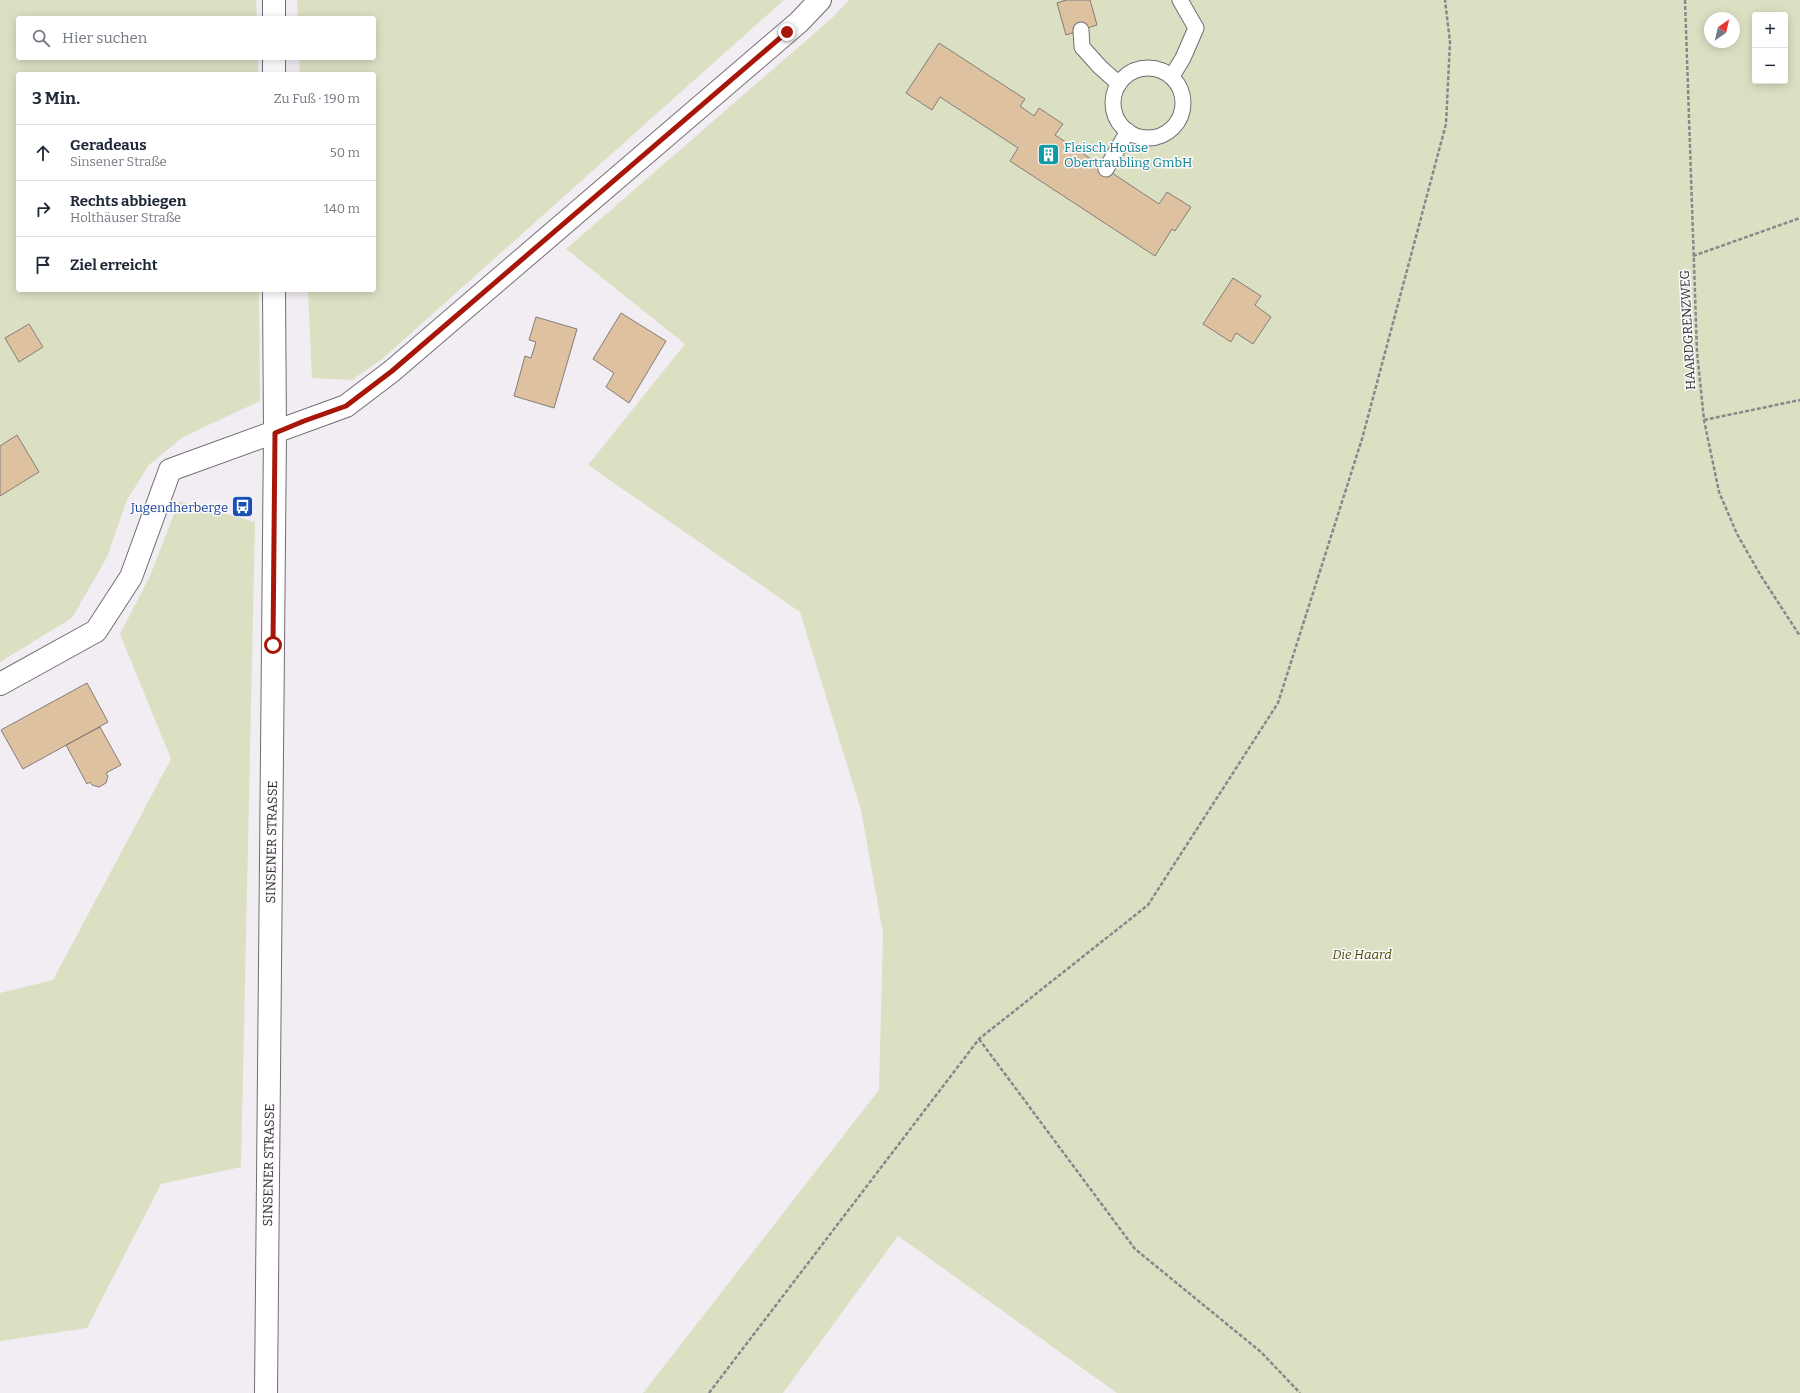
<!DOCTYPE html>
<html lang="de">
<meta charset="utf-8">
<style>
body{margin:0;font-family:Bitter,serif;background:#f6f6f7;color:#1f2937}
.controls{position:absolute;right:12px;top:12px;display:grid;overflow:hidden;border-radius:4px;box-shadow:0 2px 10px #0003}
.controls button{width:36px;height:36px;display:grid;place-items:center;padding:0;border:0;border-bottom:1px solid #e0e1e3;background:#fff;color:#1f2937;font:20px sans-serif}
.compass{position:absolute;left:1704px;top:12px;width:36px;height:36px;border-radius:50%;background:#fff;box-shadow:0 2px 10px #0003;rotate:34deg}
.stop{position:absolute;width:12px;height:12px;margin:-9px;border:3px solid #a81609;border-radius:50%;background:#fff}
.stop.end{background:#a81609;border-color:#fff;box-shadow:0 1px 4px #0008}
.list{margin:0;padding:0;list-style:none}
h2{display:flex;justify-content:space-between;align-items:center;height:52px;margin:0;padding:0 16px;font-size:17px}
h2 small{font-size:13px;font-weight:400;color:#747a83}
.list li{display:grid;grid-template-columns:26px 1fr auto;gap:12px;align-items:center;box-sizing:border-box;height:56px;padding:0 16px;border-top:1px solid #e0e1e3}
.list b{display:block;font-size:15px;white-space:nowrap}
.list p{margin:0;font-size:13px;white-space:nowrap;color:#747a83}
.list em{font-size:13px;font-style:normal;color:#747a83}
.icon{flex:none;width:22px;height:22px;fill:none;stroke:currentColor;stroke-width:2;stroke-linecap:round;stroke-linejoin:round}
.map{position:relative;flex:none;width:1800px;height:1393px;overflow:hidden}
.search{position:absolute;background:#fff;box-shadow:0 2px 10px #0003;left:16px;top:16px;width:360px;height:44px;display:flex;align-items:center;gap:10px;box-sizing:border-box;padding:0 14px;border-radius:4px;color:#747a83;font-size:15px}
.panel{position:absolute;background:#fff;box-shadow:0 2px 10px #0003;left:16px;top:72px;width:360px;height:220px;border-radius:4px}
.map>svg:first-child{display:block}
.green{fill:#dce0c3;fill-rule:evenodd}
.building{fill:#dec2a0;stroke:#827d78}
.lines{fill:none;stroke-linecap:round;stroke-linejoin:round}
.lane-casing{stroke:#726d73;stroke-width:17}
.street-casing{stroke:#726d73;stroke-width:24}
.secondary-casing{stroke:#726d73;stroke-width:24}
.path{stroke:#8a868b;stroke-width:2.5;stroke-dasharray:4 2;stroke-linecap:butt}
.lane{stroke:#fff;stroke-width:15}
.street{stroke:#fff;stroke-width:22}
.secondary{stroke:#fff;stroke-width:22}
.route{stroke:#a81609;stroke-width:5}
.labels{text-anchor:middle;stroke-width:3;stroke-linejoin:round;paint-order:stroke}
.culture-label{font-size:13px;fill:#0d838f;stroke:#fefbfe;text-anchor:start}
.street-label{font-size:13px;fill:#2f2d2f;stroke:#fefbfe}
.transit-label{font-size:13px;fill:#164399;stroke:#fefbfe;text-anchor:end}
.park-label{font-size:13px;font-style:italic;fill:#454a04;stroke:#fefbfe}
</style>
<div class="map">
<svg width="1800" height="1393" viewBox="0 0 1800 1393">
<rect width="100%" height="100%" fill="#f2ecf3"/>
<path class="green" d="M0 0H256L257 18H18V58H258V74H18V290H259L260 401 183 437 149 465 127 500 107 557 72 618 0 662Z
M297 0H784L382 359 352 380 312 378 308 290H374V74H300L299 58H374V18H298Z
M849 0H1800V1393H1117L898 1236 783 1393H643L879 1090 883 933 861 810 800 612 588 465 685 344 566 249 832 18ZM1755 15H1785V81H1755ZM1710 18H1734V42H1710Z
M179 501 255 522 241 1167 161 1184 87 1328 0 1341V993L53 980 171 759 120 634 150 576Z"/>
<path class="building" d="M1066 0H1090L1097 25 1066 35 1057 3Z
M939 43 1025 99 1020 106 1034 116 1039 108 1063 124 1055 135 1106 169 1159 204 1167 192 1191 207 1175 231 1172 229 1155 256 1010 161 1018 148 940 97 932 110 906 93Z
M1233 278 1261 296 1255 305 1271 317 1253 344 1236 333 1231 342 1203 324Z
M621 313 666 341 629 403 606 387 614 373 593 359Z
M536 317 577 329 554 408 514 396 525 356 531 358 536 342 529 340Z
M29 324 43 347 19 362 5 338Z
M17 435 39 472 0 496V446Z
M87 683 108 722 23 769 1 730Z
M100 727 121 765 106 773 108 776 106 783 99 787 92 785 90 782 87 784 66 745Z"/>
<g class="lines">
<defs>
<path id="lane" d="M1081 30 1082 47 1100 67 1119 84
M1113 103a35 35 0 1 1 70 0a35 35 0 1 1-70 0Z
M1172 76 1183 58 1196 28 1180 0
M1106 169 1128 131"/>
<path id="street" d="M0 684 96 631 131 577 170 470 346 406 392 371 799 22 820 0"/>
<path id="secondary" d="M274 0V18
M274 58V74
M266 1393 275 433 274 290"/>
</defs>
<use href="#lane" class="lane-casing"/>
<use href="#street" class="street-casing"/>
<use href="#secondary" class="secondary-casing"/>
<path class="path" d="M1685 0 1697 352 1704 420 1719 492 1737 534 1761 576 1800 636
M1693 256 1800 218
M1704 420 1800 400
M979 1039 1135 1249 1261 1352 1300 1393
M709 1393 979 1039 1148 905 1278 703 1362 439 1446 124 1450 42 1445 0"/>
<use href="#lane" class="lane"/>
<use href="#street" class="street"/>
<use href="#secondary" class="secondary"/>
</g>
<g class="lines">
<path class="route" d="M273 645 275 433 304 421 346 406 392 371 787 32"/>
</g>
<defs>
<symbol id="building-square" viewBox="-11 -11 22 22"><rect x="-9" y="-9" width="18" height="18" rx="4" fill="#0f9aa8" stroke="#fefbfe"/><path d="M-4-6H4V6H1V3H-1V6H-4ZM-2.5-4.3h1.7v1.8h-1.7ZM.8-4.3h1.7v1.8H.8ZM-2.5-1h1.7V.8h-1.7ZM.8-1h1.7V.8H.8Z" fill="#fff"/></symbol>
<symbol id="bus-square" viewBox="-11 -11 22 22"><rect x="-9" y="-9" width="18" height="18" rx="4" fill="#1a4fb4" stroke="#fefbfe"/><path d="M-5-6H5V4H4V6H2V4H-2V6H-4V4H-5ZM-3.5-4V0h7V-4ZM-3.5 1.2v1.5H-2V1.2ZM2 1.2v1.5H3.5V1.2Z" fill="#fff"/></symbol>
</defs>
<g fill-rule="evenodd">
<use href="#building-square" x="1036" y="142" width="25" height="25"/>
<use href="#bus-square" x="230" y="494" width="25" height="25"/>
</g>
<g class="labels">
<g class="culture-label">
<text x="1064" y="152">Fleisch House<tspan x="1064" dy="15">Obertraubling GmbH</tspan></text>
</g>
<g class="street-label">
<text transform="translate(1687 330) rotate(-93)" y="5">HAARDGRENZWEG</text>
<text transform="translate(271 842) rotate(-89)" y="5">SINSENER STRASSE</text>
<text transform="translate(268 1165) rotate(-89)" y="5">SINSENER STRASSE</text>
</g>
<g class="transit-label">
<text x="228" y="512">Jugendherberge</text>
</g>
<g class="park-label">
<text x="1362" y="959">Die Haard</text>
</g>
</g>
</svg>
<div class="controls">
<button>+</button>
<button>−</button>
</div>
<svg class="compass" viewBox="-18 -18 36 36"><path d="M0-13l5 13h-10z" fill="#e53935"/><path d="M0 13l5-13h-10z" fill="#747a83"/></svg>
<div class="stop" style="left:273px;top:645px"></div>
<div class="stop end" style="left:787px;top:32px"></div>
<div class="search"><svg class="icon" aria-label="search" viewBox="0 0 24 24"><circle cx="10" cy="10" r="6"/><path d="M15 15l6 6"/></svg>Hier suchen</div>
<section class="panel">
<h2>3 Min.<small>Zu Fuß · 190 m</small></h2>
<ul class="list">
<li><svg class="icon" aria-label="ahead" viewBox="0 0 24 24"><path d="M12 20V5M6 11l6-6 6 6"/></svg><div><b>Geradeaus</b><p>Sinsener Straße</p></div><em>50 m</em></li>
<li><svg class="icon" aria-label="right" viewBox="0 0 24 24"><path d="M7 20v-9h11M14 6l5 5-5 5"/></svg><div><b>Rechts abbiegen</b><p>Holthäuser Straße</p></div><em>140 m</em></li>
<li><svg class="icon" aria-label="arrive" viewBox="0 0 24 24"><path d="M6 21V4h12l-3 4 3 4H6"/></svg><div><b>Ziel erreicht</b></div></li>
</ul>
</section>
</div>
